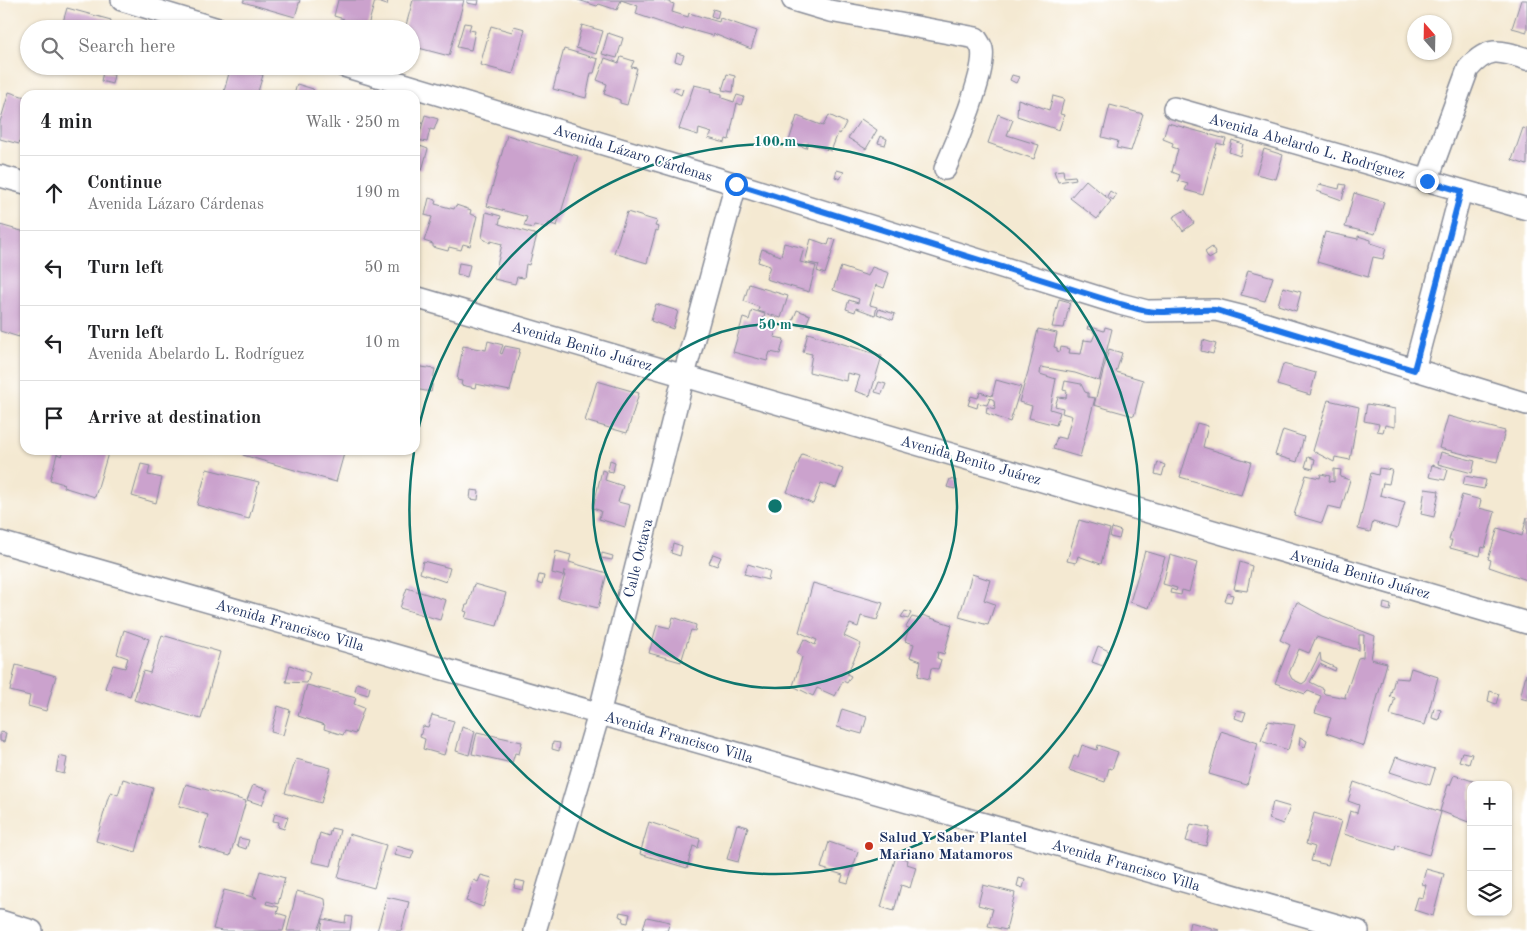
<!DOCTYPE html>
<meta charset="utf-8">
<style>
body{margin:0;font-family:"Old Standard TT",serif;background:#f2f2f2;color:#202124}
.controls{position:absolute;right:15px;bottom:15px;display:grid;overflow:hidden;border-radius:10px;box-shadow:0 1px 4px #0004}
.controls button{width:45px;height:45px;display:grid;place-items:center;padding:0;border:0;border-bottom:1px solid #e0e0e0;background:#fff;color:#202124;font:25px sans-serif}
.compass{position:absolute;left:1407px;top:15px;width:45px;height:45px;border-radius:50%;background:#fff;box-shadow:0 1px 4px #0004;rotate:340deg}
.stop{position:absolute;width:15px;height:15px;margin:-11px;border:4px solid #1a73e8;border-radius:50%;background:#fff}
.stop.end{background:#1a73e8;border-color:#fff;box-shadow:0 1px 5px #0008}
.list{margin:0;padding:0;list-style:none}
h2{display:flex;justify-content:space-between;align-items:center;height:65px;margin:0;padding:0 20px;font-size:21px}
h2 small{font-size:16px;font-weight:400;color:#757577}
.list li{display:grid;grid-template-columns:32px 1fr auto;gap:15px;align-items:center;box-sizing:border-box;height:75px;padding:0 20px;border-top:1px solid #e0e0e0}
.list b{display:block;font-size:19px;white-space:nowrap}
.list p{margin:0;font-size:16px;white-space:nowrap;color:#757577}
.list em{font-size:16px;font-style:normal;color:#757577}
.icon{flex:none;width:28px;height:28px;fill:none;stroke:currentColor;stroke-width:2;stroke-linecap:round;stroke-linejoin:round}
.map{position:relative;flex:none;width:1527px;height:931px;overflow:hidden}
.search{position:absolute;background:#fff;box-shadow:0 1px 4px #0004;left:20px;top:20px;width:400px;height:55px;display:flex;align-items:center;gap:12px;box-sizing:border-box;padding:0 18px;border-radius:28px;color:#757577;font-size:19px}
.panel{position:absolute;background:#fff;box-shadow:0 1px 4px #0004;left:20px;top:90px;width:400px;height:365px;border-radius:15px}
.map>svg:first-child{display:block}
.building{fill:#cba2cd;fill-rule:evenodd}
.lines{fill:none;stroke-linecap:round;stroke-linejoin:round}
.minor-casing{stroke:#888c98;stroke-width:24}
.minor{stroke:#fff;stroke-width:21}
.route{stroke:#1a73e8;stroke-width:6}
.ring{fill:none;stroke:#0f766e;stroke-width:2.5}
.poi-dot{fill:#c8321e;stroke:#fff;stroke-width:2}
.labels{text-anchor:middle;stroke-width:4;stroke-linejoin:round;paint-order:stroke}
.street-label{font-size:15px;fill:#1b2f5e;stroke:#fff}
.poi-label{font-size:15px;font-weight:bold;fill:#1b2f5e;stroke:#fff;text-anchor:start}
.centre{fill:#0f766e;stroke:#fff;stroke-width:2.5}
.ring-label{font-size:15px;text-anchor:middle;font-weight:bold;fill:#0f766e;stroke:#fff;stroke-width:4;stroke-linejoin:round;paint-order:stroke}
</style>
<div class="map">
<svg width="1527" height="931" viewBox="0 0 1527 931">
<rect width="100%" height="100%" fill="#fff"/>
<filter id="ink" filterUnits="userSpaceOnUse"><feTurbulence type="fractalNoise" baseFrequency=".02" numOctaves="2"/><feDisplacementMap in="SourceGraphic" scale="10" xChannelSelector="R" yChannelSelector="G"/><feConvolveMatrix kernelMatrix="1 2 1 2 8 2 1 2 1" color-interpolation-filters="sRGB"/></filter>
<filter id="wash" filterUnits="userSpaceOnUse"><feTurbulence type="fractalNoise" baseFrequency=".0096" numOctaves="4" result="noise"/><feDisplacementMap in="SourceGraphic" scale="20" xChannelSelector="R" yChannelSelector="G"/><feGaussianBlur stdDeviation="1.12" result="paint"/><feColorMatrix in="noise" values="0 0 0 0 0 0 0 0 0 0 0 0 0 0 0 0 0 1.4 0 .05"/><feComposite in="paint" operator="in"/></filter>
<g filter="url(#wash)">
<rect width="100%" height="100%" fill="#f4e9d2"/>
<g id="blocks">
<path class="building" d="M244 0H300L295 17 243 2Z
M338 0H388L387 5 375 1 367 29H341L344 19 334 16Z
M413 0H464L449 56 411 46V29H405Z
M467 0H479L478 5 467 3Z
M578 0H621L617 10 599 4 597 6Z
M621 0H662L674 4 672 12 688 17 689 13 719 22 720 18 757 31 751 49 714 34 713 36 684 28 683 30 636 14 638 6Z
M1521 0H1527V32L1512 28Z
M67 8 111 20 109 29H61Z
M713 9 719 11 717 18 711 16Z
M464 23 471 24 469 30 475 31 471 50 457 47Z
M582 25 603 31 596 54 576 48Z
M491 26 512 32 514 26 525 29 513 74 480 65Z
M608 33 623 38 617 58 602 54Z
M564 49 598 59 594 73H591L586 98 553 89Z
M677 53 684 55 681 63 675 61Z
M621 57 634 61 631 67 637 68 627 105 620 103V100L604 94 607 84 597 80 605 58 619 63Z
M231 66 263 75 257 95H223Z
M103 72 114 75 112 84 101 81Z
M727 74 735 76 733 92 722 90Z
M1012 75 1019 77 1016 83 1010 80Z
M297 84 313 89 316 95H294Z
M694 85 712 89 711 91 722 94V98L734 102 737 95 744 97 741 105 737 103 729 140 726 139 725 143 708 138 712 133 699 129 698 135 679 129Z
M675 87 683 89 681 95 673 91Z
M9 92 25 97V122L19 144 0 139V122Z
M1053 96 1064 99 1060 114 1064 115 1059 130 1017 116 1018 99 1049 110Z
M1110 105 1143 114 1131 151 1116 148 1118 141 1102 137Z
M998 114 1013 120 1007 135 1039 145 1034 159 988 143Z
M425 115 438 119 434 130 430 129 427 142 418 140Z
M829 115 846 123 840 134 838 133 831 151 808 143 806 148 789 141 797 116 823 126Z
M861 119 877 130 866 149 848 138Z
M1168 123 1226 139 1224 145 1217 143 1203 195 1185 190 1188 184 1178 181 1180 175 1172 172 1178 149 1172 147 1173 143 1163 139Z
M1523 128 1527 129V165L1512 160Z
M507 135 578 156 557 226 549 223 547 228 534 225 533 228 524 226 527 217 487 206Z
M881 136 887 139 885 145 878 143Z
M1232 140 1243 144 1240 156 1229 152Z
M420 146 428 149 422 170 415 168V159Z
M1264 149 1283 155 1276 179 1256 174Z
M837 170 844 172 840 179 835 177Z
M1063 170 1064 177 1075 176 1076 179 1058 182 1054 171Z
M1086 180 1111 201 1097 219 1070 198Z
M1319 184 1339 189 1340 184 1346 185 1342 200 1317 191Z
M1110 191 1116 195 1113 200 1107 196Z
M1354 193 1384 202 1375 234 1345 227Z
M429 198 436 200 435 204 454 209 456 205 471 210 470 214 477 216 470 246 463 244 461 250 449 247 448 251 433 247V244L424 241 432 217 425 215Z
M1185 210 1194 223 1183 231 1173 217Z
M486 212 501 216 499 224 537 235 529 265 526 264 524 278 517 277 515 284 494 279 502 244 491 241 490 243 482 238Z
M627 212 657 221 655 226 659 227 658 231 656 230 647 263 614 253Z
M0 225 25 232V335L20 334 19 337 0 331Z
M1325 232 1358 239V236L1371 240V243L1386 248 1383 259 1373 257 1368 277 1317 262Z
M811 239 828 245 830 239 836 240 825 274 817 271 819 265 805 262Z
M784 243 804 248 800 262 816 266 809 292 766 279 770 266 758 262 762 249 781 256Z
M1212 247 1216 255 1209 259 1205 252Z
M459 263 470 265 467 277 457 274Z
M841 267 868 276 872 267 889 273 884 288 876 285 870 305 877 307 875 315 856 308 855 312 846 309 849 300 858 303 859 299 833 290Z
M1248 270 1273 277 1265 301 1241 295Z
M749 284 788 296 781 318 758 311 759 307 744 301Z
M1283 287 1301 292 1296 311 1278 305Z
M1059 299 1070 302 1064 328 1052 327Z
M656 304 678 311 673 329 651 321Z
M879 309 895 314 893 320 877 314Z
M752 310 765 314 762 324 777 327 774 337 784 339 780 354 770 352 767 361 733 352 743 318 749 320Z
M797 310 810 315 805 327 792 323Z
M1088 326 1104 331 1105 327 1112 329 1099 381 1075 373 1041 367 1040 374 1056 379 1050 409 1060 412 1056 425 1029 418 1032 406 1019 402 1030 365 1038 329 1057 333 1054 347 1057 348V351L1060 352 1061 347 1070 349 1069 353 1081 354 1084 340 1092 341 1095 334 1092 330 1087 329Z
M808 333 882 356 870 396 855 391 860 376 847 373 846 381 809 372 812 354 803 352Z
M1203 340 1216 344 1213 354 1201 351Z
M488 341 503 345 500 353 502 354 505 346 520 349 510 391 476 384 475 388 461 385 462 381 457 380 463 346 486 350Z
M1109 349 1122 353 1116 372 1143 380 1134 416 1094 405Z
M1283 364 1316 373 1310 395 1277 385Z
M415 366 435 369 431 392 415 389Z
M996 380 1021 387 1010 422 986 413 987 407 995 409 994 400 990 398 987 405 978 403 977 408 968 405 971 396 978 398 980 392 992 396Z
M597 381 639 393 627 433 585 421Z
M1065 381 1081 384 1085 392 1088 393V397L1095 398 1080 457 1053 449 1057 437 1066 439 1072 416 1062 413 1063 408 1055 406 1058 397 1066 398 1067 391 1063 390Z
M879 382 886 384 882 394 875 392Z
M1328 400 1359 407 1350 460 1335 457 1334 462 1313 451Z
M1367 404 1395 409V427L1385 425 1383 432 1377 431 1379 424 1364 421Z
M1448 416 1505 431 1497 462 1439 448Z
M1197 423 1208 426 1203 447 1251 462 1241 495 1180 477Z
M1283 430 1304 437 1297 462 1275 455Z
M64 450H109L95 497 63 487 64 484 50 480 57 454 62 456Z
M244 450H345L336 482 243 455Z
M1441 452 1475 461 1472 473 1438 464Z
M802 454 843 469 836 488 821 483 813 504 787 492Z
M1308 457 1315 459 1313 469 1305 467Z
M610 460 615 462 613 472 608 471Z
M1158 462 1165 465 1162 476 1155 474Z
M141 464 150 466 148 475 162 478 156 503 132 496Z
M1432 465 1448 470 1445 480 1429 477Z
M1379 468 1392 470 1389 484 1383 483 1380 495 1405 502 1397 529 1373 522 1370 532 1358 529 1371 473 1378 475Z
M207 469 259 482 249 519 197 505Z
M1334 469 1341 470 1340 477 1350 480 1341 509 1328 506 1322 523 1294 515 1306 475 1320 478 1321 474 1330 476 1329 481 1334 482Z
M602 470 607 472 605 480 623 486 618 502 630 505 625 527 599 519 601 511 593 508Z
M1465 476 1486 480 1484 489 1463 485Z
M950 479 957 481 955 489 947 487Z
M1425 489 1439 491 1434 517 1421 514Z
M471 490 479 491 478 500 470 499Z
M1462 495 1481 500 1479 508 1495 512 1485 548 1482 547 1480 556 1450 548 1452 540H1449Z
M1527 517V580L1489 567 1491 560 1488 559 1498 528 1522 536Z
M1079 520 1110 529 1101 564 1078 556 1076 563 1067 561Z
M1112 528 1121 531 1119 539 1110 537Z
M673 543 682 546 680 556 671 553Z
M556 551 571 555 569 562 607 573 598 608 558 598 566 571H564L563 576 552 573Z
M1145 551 1165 557 1149 608 1130 602Z
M602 553 613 556 612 560 601 558Z
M713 554 721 557 717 566 709 563Z
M1170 555 1197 563 1189 592 1182 590 1181 595 1170 593 1171 589 1176 591 1177 588 1163 584Z
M423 561 450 568 446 582 420 573Z
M1240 562 1252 566 1247 591 1234 589Z
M748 564 770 571 768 580 744 574Z
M972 574 990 580 984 600 995 604 988 625 959 617Z
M539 575 544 576 542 585 537 583Z
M813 583 883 603 877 620 861 616 858 627 850 624 844 636 861 644 847 674 851 676 847 683 843 681 835 696 817 688 813 696 793 686 802 657 797 653 804 639 815 645 817 640 799 632Z
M474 584 506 593 497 626 465 618 467 612 464 611 466 605H468Z
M407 588 446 600 440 620 400 608Z
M1228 593 1233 595 1231 602 1225 601Z
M1297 602 1323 616 1375 636 1371 659 1387 663 1364 746 1326 733 1331 718 1315 713 1321 696 1308 691 1305 694 1275 683 1290 645 1280 640ZM1359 635H1364L1363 657 1358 658 1345 696 1346 698 1325 694 1323 692 1324 689 1310 682 1320 664 1335 671 1336 668 1321 661 1320 653 1306 681 1302 684 1292 679 1289 673 1299 649 1309 653 1316 637 1359 650Z
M1384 603 1391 605 1390 611 1383 609Z
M905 611 911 613 908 619 901 617Z
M922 615 952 625 944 654 938 652 937 658 941 660 938 669 931 668 929 679 918 676 921 661 910 657 914 644 905 641 909 628 906 627 912 617 920 619Z
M673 617 696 625 695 631 691 630 681 662 649 653 657 625 670 628Z
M124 630 149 639 130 696 105 688 113 665 125 668 128 658 117 654Z
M162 635 220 652 201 719 134 700 143 671 150 673Z
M1098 646 1109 651 1103 666 1092 662Z
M16 665 56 676 46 711 28 706 30 696 10 691Z
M290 665 310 673 307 683 286 682Z
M1411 668 1438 677 1425 725 1390 715 1395 698 1390 697 1395 678 1408 679Z
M1526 674H1527V700L1520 698Z
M357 683 370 687 368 695 355 691Z
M307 685 356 698 354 704 364 708 355 734 345 731 343 735 324 729 325 725 298 716Z
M1490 691 1499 694 1496 704 1488 701Z
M278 706 290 710 283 735 271 732Z
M1434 708 1441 710 1439 720 1432 718Z
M842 709 867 717 862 734 837 727Z
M1237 710 1246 712 1243 721 1235 718Z
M432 715 454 721 444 755 423 749 425 739 420 737 423 726 428 727Z
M1268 721 1295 725 1288 750 1261 741Z
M462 727 475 731 469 755 456 751Z
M1221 731 1258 743 1247 785 1209 774Z
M0 732 6 733 4 742 0 741Z
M477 732 522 742 519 754 515 753 512 763 472 754Z
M1300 737 1307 741 1305 747 1299 745Z
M553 742 560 743 559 751 552 749Z
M1082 745 1097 750 1098 745 1118 752 1112 769 1109 768 1105 782 1069 770 1074 756 1078 757Z
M1462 752 1472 754 1469 764 1459 761Z
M59 756 67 758 64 774 56 772Z
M1396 757 1435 769 1430 785 1390 772Z
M296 759 331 768 321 803 285 793Z
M1454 775 1482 784 1471 785V823L1440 811 1448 785H1450Z
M123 779 153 788 136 852 96 841 108 798 111 792 118 795Z
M1354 782 1441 812 1429 855 1396 845 1395 850 1344 834 1350 811 1357 813 1359 805 1348 801Z
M186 784 246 801 230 856 199 847 208 815 179 806Z
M253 785 268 790 262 805 247 800Z
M1273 802 1290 807 1283 824 1269 819Z
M275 813 288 817 284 829 278 827 279 822 273 821Z
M1314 813 1341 821 1328 865 1311 861 1315 847 1306 844Z
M649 822 700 839 698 848 693 846 687 868 640 854Z
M737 824 748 827 738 862 727 859Z
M1191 824 1210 828 1206 846 1186 841Z
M331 828 340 830 331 866 312 862 320 833 329 836Z
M349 834 386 845 374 888 338 878Z
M239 838 249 840 246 849 237 846Z
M829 842 858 852 848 883 841 881 843 875 821 868Z
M397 846 414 851 411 859 394 855Z
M896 856 908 860 907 864 916 867 910 888 901 885 894 911 881 907Z
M1426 869 1444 874 1433 916 1414 910 1418 897 1423 898 1426 885 1422 884Z
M260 871 285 878 278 904 267 901 266 904 279 907 277 913 287 916 283 931H222L213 929 224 890 257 898 253 895Z
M481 875 492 878 483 907 466 901 474 880 478 882Z
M1019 878 1025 880 1023 888 1017 886Z
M516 880 525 882 523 890 514 888Z
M983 885 1015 893 1006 930 988 926 993 909 978 905Z
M297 891 325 899 326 909 318 931H287Z
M387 897 409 902 401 931H377Z
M620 912 630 914 628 923 623 922 624 918 619 916Z
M346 916 352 917 350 931H321L323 919 345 923Z
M647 917 670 922 667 931 642 930Z
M1190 922 1219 930V931H1188Z"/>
</g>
</g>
<g filter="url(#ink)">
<use href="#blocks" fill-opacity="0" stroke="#888c98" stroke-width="1"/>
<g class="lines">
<defs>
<path id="minor" d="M122 0 218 29
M793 0 830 11 976 38C978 41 981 45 982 49 987 71 955 147 945 169
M344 66 736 184 1120 304 1147 311 1216 310 1244 317 1527 404
M1174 108 1527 209
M0 176 25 183
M1427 181 1468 69C1488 46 1499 50 1527 59
M415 297 1527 623
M1414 370 1461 191
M0 542 1358 931
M0 921 32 931
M535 931 599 714 684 375 736 184"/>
</defs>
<use href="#minor" class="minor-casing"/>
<use href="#minor" class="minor"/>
</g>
</g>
<g class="lines" filter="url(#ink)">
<path class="route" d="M736 184 1120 304C1135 308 1149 313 1165 312 1183 312 1198 309 1216 310L1414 370 1461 191 1427 181"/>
</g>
<g class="ring">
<circle cx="775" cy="506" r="182"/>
<path d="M415 446A365 365 0 1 1 414 452"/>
</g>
<circle class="poi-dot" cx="869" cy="846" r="5"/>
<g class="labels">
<g class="street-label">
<text transform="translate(1307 146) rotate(16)" y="5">Avenida Abelardo L. Rodríguez</text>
<text transform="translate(633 153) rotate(17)" y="5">Avenida Lázaro Cárdenas</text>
<text transform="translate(582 346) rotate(16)" y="5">Avenida Benito Juárez</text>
<text transform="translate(971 460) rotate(16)" y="5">Avenida Benito Juárez</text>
<text transform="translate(638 558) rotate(-76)" y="5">Calle Octava</text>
<text transform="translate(1360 574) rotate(16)" y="5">Avenida Benito Juárez</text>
<text transform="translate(290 625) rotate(16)" y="5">Avenida Francisco Villa</text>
<text transform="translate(679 737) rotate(16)" y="5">Avenida Francisco Villa</text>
<text transform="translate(1126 865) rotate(16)" y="5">Avenida Francisco Villa</text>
</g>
<g class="poi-label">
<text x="879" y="842">Salud Y Saber Plantel<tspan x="879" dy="17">Mariano Matamoros</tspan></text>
</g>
</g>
<circle cx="775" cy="506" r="8" class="centre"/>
<g class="ring-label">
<text x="775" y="146">100 m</text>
<text x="775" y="329">50 m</text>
</g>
</svg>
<div class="controls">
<button>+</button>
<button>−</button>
<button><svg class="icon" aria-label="layers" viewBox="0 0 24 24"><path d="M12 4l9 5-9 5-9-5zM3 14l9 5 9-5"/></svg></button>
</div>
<svg class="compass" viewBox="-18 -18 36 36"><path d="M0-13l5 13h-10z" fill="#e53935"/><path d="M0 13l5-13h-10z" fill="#757577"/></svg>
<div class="stop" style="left:736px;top:184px"></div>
<div class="stop end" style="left:1427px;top:181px"></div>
<div class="search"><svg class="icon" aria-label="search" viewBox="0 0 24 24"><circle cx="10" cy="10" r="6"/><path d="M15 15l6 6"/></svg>Search here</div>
<section class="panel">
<h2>4 min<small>Walk · 250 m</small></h2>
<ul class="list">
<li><svg class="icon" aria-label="ahead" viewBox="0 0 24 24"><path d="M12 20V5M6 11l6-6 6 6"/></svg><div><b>Continue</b><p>Avenida Lázaro Cárdenas</p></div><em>190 m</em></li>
<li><svg class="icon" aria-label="left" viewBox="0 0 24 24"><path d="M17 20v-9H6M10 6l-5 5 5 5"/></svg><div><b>Turn left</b></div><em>50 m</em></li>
<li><svg class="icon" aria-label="left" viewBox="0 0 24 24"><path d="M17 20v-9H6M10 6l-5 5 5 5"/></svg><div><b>Turn left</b><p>Avenida Abelardo L. Rodríguez</p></div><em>10 m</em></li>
<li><svg class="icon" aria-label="arrive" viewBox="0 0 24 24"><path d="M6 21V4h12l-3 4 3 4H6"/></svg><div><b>Arrive at destination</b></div></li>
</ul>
</section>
</div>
